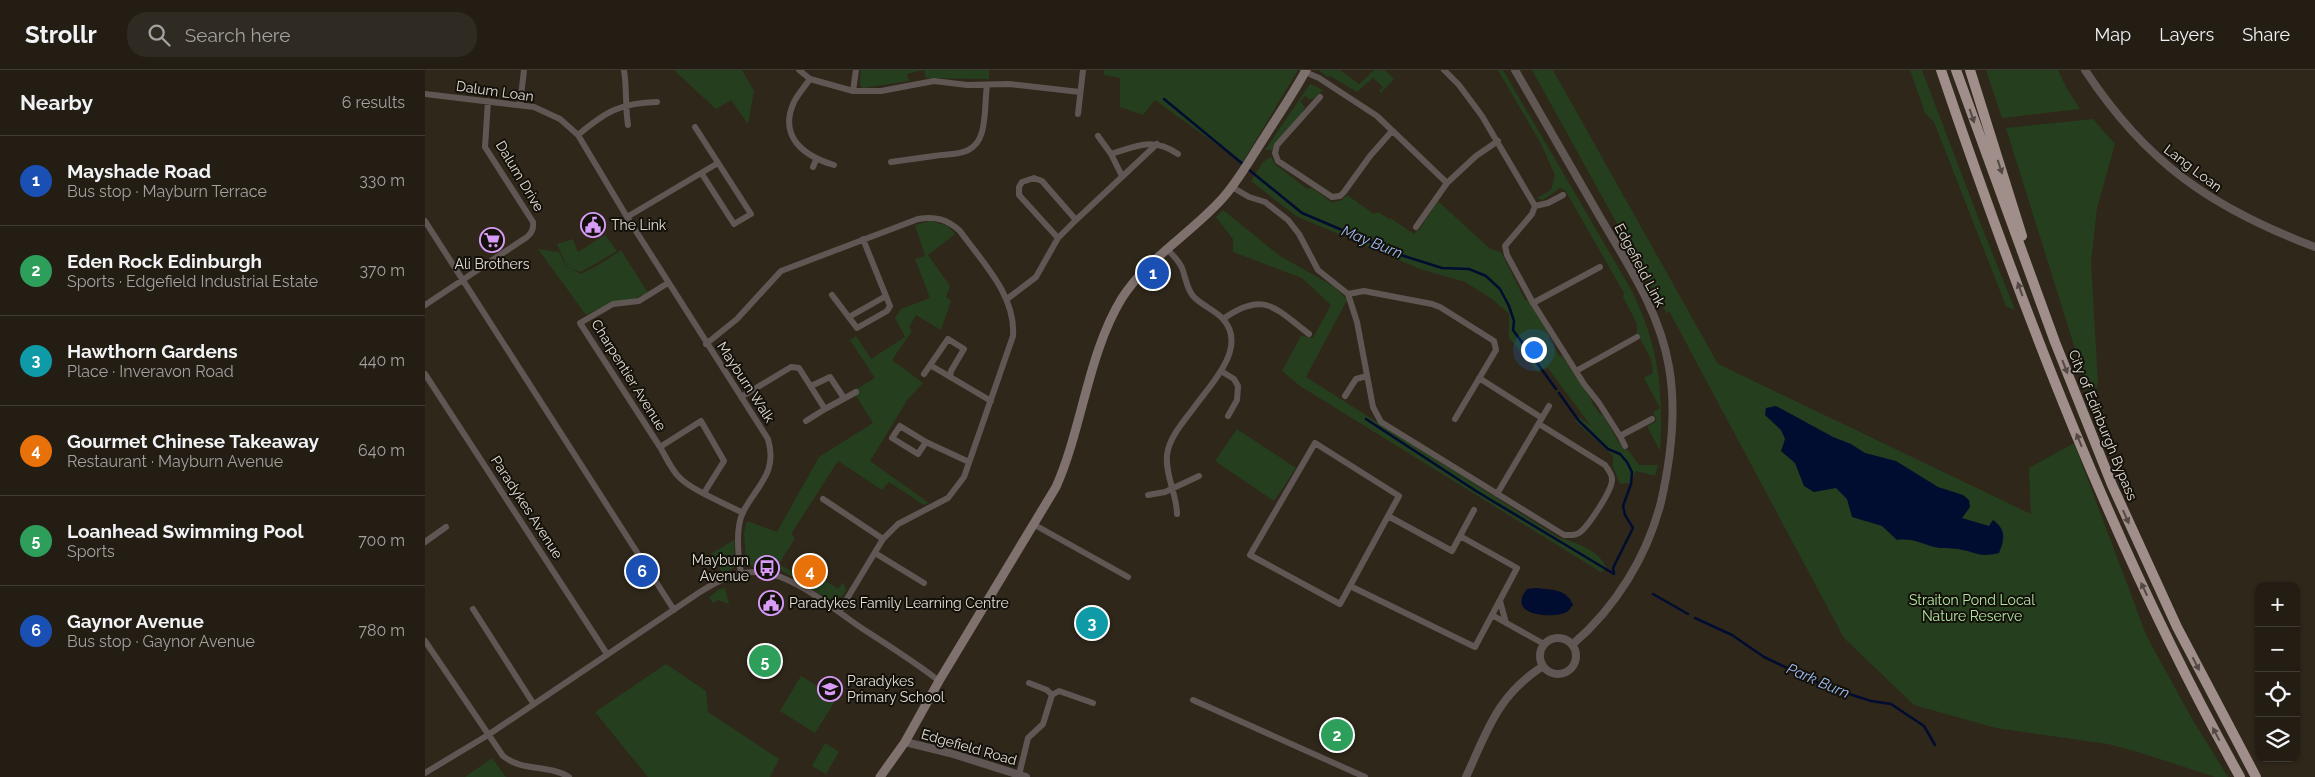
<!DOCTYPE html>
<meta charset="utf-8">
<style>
body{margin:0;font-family:Raleway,sans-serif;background:#2f2a22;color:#f1f3f6}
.controls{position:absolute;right:15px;bottom:15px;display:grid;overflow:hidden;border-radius:10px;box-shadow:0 1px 4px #0004}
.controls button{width:45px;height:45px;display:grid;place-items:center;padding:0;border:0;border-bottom:1px solid #403b34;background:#231d14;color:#f1f3f6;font:25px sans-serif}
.you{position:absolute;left:1108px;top:279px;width:18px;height:18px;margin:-12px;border:4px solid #fff;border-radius:50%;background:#1a73e8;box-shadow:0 0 0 8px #1a73e833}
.badge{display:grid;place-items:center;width:32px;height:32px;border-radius:50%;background:#d93025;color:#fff;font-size:16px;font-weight:700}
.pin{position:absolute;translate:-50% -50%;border:2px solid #fff;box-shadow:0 1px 5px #0006}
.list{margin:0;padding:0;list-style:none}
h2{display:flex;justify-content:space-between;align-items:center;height:65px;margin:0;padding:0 20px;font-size:21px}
h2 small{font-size:16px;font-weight:400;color:#a3a2a0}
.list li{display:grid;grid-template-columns:32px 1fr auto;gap:15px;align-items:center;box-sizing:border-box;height:90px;padding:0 20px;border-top:1px solid #403b34}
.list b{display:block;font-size:19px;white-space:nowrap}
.list p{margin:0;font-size:16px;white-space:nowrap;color:#a3a2a0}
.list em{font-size:16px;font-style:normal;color:#a3a2a0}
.icon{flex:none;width:28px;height:28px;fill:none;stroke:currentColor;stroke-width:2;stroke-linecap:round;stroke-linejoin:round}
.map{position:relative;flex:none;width:1890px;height:707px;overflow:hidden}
header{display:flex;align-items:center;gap:30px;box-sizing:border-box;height:70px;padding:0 25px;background:#231d14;border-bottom:1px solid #403b34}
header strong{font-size:24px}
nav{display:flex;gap:28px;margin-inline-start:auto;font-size:18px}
.search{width:350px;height:45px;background:#2f2a22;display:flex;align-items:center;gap:12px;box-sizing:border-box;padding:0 18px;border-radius:20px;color:#a3a2a0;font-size:19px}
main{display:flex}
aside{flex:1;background:#231d14}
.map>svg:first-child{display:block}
.green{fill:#253f1e}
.water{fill:#000c30}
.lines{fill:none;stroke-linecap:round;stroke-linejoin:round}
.stream{stroke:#000c30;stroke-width:2.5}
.minor{stroke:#605755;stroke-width:6}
.tertiary{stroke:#605755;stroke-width:8}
.secondary{stroke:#7e716e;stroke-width:9}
.trunk{stroke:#a08e8a;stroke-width:10}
.oneway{fill:#534944}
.labels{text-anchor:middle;stroke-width:4;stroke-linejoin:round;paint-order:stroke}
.street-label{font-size:14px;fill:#e2ddd4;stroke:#14110b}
.poi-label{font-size:14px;fill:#e2ddd4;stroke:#14110b;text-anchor:start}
.park-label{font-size:14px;fill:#b1e5a2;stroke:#14110b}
.water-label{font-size:15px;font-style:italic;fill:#a0bff5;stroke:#14110b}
</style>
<header>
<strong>Strollr</strong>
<div class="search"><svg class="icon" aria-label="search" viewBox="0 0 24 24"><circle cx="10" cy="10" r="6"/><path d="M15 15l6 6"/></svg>Search here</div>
<nav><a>Map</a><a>Layers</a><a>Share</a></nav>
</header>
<main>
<aside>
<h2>Nearby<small>6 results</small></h2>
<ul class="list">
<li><span class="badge" style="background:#1a4fb4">1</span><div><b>Mayshade Road</b><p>Bus stop · Mayburn Terrace</p></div><em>330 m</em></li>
<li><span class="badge" style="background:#2e9e5b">2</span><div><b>Eden Rock Edinburgh</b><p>Sports · Edgefield Industrial Estate</p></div><em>370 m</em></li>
<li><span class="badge" style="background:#0f9aa8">3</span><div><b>Hawthorn Gardens</b><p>Place · Inveravon Road</p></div><em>440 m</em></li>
<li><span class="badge" style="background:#e8710a">4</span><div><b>Gourmet Chinese Takeaway</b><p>Restaurant · Mayburn Avenue</p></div><em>640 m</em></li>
<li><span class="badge" style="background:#2e9e5b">5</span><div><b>Loanhead Swimming Pool</b><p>Sports</p></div><em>700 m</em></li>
<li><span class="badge" style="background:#1a4fb4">6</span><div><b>Gaynor Avenue</b><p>Bus stop · Gaynor Avenue</p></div><em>780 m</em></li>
</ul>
</aside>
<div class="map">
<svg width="1890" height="707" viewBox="0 0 1890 707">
<rect width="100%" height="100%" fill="#2f271a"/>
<path class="green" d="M249 0H317L329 21 323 54 306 30 291 39Z
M436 0H564V9L501 8 499 0 482 4 484 11 438 18 435 15Z
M679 0H873L817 93 730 30 718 45 695 37V8L679 5Z
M894 0H915L934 14 949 0H960L969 9 956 23 954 21 958 17 948 8 932 22 905 6 902 7Z
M1073 0H1078L1204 216C1233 271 1239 319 1235 381L1222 356 1232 351 1228 342 1235 338 1219 308 1228 303 1226 289 1212 263V254L1198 227 1199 223 1140 120 1135 118 1118 130 1112 128 1126 120 1130 105 1116 74Z
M1107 0H1128L1293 294 1606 444 1604 398 1649 373 1722 567 1766 647 1803 707H1790L1713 682 1683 674 1571 658 1489 635 1419 568 1244 241 1242 244Z
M1485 0H1497L1551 142 1590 240 1581 236 1509 52 1500 43Z
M1561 0H1633L1641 17 1655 39 1577 48Z
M885 14 898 20 888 29H884L880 26 875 31 880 37 877 43 847 80H840Z
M1668 49 1690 74 1672 138 1666 192 1673 313 1667 333 1581 58Z
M846 87 851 95 882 119 887 118 906 132 915 131 922 125 949 144 953 142 964 149 965 148 989 164 992 160H994L1013 131 1065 179 1076 182 1100 230H1103L1124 263V268L1134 286H1137L1166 329 1167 333 1175 344 1178 345 1197 378 1203 380 1214 395H1233L1230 406 1211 401 1204 413 1195 414 1188 397V386L1150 351 1154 347 1166 356 1123 298 1113 302 1084 268V244L1067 229 1040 212 995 199 871 146 826 111 838 92Z
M798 140 855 186 910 217 922 230 881 307 1133 467C1151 473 1175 480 1182 499L1175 502 1171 499 875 316 857 301 876 266 888 268 906 235 877 208 808 182V169L791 147Z
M506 151 523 156 530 164 503 185 525 216 521 227 526 231 516 260 491 245 484 258 487 261 467 290 498 313 483 329 445 391 504 433 499 435 464 412 457 420 413 391 366 464 370 468 354 494 389 514 394 506 413 519 418 512 421 520 418 526 404 530 356 500 329 498 321 491 319 463 322 451 352 462 394 387 448 353 428 321 450 308 425 270 431 266 446 289 480 267 470 248 476 239 505 228 490 189 500 186 490 155Z
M180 165 192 181 156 202 142 197 132 174 148 169 153 182Z
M113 179 134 182 142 198H145L156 204 177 193 196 180 223 223 208 229 187 232 161 245Z
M812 359 871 398 849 431 790 391Z
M309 470 310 496 304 501 293 504 297 502 286 484Z
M300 518 304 534 293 530 288 533 284 527 295 519Z
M241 594 281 621 283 642 354 689 345 707H223L170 642Z
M376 606 412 628 390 663 355 641Z
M400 673 414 682 401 704 387 696Z
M67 688 81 707H40Z"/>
<path class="water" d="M1351 336 1408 367 1426 374 1440 383 1471 391 1513 417 1538 425 1544 430 1545 437 1537 448 1564 456 1568 450C1581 459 1580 469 1574 483 1552 488 1552 482 1533 479 1525 478 1517 479 1509 477 1494 473 1489 468 1472 470L1457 456 1427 447 1422 429 1411 418 1389 422 1379 416 1370 393 1356 381 1360 369 1356 360 1340 345 1341 338Z
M1112 518C1127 520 1142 519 1148 535 1147 536 1144 540 1143 541 1134 549 1079 548 1102 519Z"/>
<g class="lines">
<path class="stream" d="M739 29 819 95
M823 99 877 143 976 185 1017 198 1044 199 1061 206 1075 219 1084 236 1089 251 1088 260 1131 319
M1134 323 1154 351 1183 379 1195 384 1202 392 1207 402 1206 414 1198 436 1200 445 1208 458 1188 498 1189 504
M941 349 1051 421 1189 504
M1228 524 1263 544
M1270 548 1307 565 1339 587 1402 617 1446 631 1466 634 1499 656 1510 675"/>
<path class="minor" d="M199 0C202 19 200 36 203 55
M374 0 385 9 428 21H456L509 11 542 15 584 14 655 22
M1019 0 1034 15 1057 46 1110 136
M880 2 894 8 952 46 1022 113 1051 86 1073 71
M385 9C380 16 373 24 369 32 353 67 379 86 409 95
M428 21 431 0
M0 24 109 37 135 49 153 65 202 147 343 369C353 403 332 415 318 442 310 459 313 485 316 503
M895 27 852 75 850 83 853 91 907 127 915 126 919 122 945 86 967 61
M95 35 99 0
M653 44 658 0
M270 57 326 144 309 154 277 104
M153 65C180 42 195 33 232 32
M673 66 686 84
M466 92C480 90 494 88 509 86 528 83 550 87 557 62 561 47 560 30 562 15
M388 97 391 90
M697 106 686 84C712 76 728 67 753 84
M807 117 824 127 840 132 863 150 874 164 893 200 923 224 932 252 948 337 956 352 1139 465C1144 465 1149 466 1154 463 1163 457 1188 419 1187 409 1187 404 1183 399 1180 395L1114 354
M1110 136 1107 144 1080 176 1082 185 1108 233 1159 314 1174 333 1195 366 1227 349
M1110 136 1123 133 1138 125
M202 147 293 93
M0 151 249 540
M991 157 1022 113
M633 168 594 125V117L597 112 609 108 617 111 651 150
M743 180C748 185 754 191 757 198 761 208 761 217 768 226 776 235 790 240 798 249 824 278 784 316 768 339 758 352 744 368 742 385 740 405 752 425 752 444
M243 213 214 231 188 234 155 253 235 377 276 351 299 391 279 423
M923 224 939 221 1007 234 1015 237 1069 271 1071 280 1030 349
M407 225 432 258 462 241 465 236 438 169
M582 229 611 207 633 168 651 150 732 74
M1108 233 1175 197
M0 235 102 167C107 163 109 159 108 152L60 77 63 31
M424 247 461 226
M798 249C839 220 850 238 884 264
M281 274 312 249 356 201 493 149C510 146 522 149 535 161 557 192 591 225 588 266L539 407 523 428 473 454 458 469 414 542
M505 295 566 331
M796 301 809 309 813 316 812 330 803 346
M1151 301 1212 267
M0 304 182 584
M499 304 523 269 539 279 526 301 525 307
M1054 308 1117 348
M386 316 405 307 419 328
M920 326 931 309 942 306
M316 327 366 297 374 298 400 339 431 322
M381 351 400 339
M475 356 501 372 493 384 467 368Z
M1195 366 1200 376
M501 372 544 392
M890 373 974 426 963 446 1027 481 1035 466 1092 498 1050 577 925 516 915 534 825 485Z
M235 377C241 387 246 399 254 407 266 420 301 434 318 443
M1072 424 1124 336
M723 425 740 422 774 406
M398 429 458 469
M608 454 703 507
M1035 466 1049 440
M0 472 21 457
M450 483 499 513
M925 516 963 446
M1075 531 1081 553
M48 539 108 633
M1067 545 1119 574
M0 571 78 686C98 702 123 694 144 707
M604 613 622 620 627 625 634 621 668 633
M768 630 940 707
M0 703 63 665 275 522C294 510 312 501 335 502 368 504 411 541 438 559 464 576 490 592 514 611
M594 705 603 668 618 654 627 625"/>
<path class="tertiary" d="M1090 0C1118 49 1147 98 1175 147 1203 195 1235 242 1244 297 1252 342 1246 388 1236 432 1222 487 1190 538 1148 574
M1660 0C1721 93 1787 138 1890 177
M1115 586a18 18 0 1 1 36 0a18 18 0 1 1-36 0Z
M480 672 525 683 601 707
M1041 707C1063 659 1072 626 1118 596"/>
<path class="secondary" d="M455 707 480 672 514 611 631 417C657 359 663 283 697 228 722 189 765 164 796 130 812 113 824 91 837 71 852 47 868 24 881 0"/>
<path class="trunk" d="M1516 0C1598 242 1690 483 1815 707
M1531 0 1630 272 1687 415 1752 557 1831 707
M1545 0 1597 166"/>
</g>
<defs><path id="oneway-solid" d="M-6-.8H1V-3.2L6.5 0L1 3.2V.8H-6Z" transform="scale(1.25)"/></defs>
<g class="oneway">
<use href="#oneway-solid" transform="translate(1547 46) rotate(71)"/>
<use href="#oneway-solid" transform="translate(1575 97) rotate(72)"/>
<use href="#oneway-solid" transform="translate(1595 219) rotate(-110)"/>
<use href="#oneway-solid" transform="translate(1640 297) rotate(69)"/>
<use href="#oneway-solid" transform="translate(1654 370) rotate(-112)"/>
<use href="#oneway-solid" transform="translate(1701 447) rotate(66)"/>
<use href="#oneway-solid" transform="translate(1719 519) rotate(-115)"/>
<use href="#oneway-solid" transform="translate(1771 594) rotate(63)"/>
<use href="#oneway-solid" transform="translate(1791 664) rotate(-118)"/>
</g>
<defs>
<symbol id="civic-ring" viewBox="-11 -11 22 22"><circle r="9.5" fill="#14110b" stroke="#d89bf8" stroke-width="1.5"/><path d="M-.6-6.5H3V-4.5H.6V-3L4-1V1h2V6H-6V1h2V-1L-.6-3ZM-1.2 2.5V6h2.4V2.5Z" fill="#d89bf8"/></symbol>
<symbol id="supermarket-ring" viewBox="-11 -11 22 22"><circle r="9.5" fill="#14110b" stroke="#d89bf8" stroke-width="1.5"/><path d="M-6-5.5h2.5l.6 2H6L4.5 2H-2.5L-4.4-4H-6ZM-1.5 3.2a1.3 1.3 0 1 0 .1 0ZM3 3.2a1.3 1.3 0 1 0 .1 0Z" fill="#d89bf8"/></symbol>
<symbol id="bus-ring" viewBox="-11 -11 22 22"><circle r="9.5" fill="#14110b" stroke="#d89bf8" stroke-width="1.5"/><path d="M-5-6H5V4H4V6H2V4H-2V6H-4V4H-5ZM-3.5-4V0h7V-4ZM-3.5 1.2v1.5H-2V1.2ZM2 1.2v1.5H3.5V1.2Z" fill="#d89bf8"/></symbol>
<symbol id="school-ring" viewBox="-11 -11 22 22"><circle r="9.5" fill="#14110b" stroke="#d89bf8" stroke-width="1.5"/><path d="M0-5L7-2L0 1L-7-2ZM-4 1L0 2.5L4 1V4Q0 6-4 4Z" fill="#d89bf8"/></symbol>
</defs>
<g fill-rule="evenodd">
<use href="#civic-ring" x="154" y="141" width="28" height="28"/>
<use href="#supermarket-ring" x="53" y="156" width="28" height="28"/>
<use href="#bus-ring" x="328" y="484" width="28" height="28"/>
<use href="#civic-ring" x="332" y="519" width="28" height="28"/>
<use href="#school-ring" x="391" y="605" width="28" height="28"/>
</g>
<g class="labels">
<g class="street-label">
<text transform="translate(70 21) rotate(8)" y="5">Dalum Loan</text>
<text transform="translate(1768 98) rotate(37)" y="5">Lang Loan</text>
<text transform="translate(95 106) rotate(59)" y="5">Dalum Drive</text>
<text transform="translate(1215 195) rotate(62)" y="5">Edgefield Link</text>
<text transform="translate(204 305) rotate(58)" y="5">Charpentier Avenue</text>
<text transform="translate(321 312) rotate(57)" y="5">Mayburn Walk</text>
<text transform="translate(1678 355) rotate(68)" y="5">City of Edinburgh Bypass</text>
<text transform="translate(102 437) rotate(57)" y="5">Paradykes Avenue</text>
<text transform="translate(544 677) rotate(16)" y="5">Edgefield Road</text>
</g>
<g class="poi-label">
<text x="186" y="160">The Link</text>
<text x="67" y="199" text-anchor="middle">Ali Brothers</text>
<text x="324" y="495" text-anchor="end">Mayburn<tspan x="324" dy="16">Avenue</tspan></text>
<text x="364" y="538">Paradykes Family Learning Centre</text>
<text x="422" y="616">Paradykes<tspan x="422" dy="16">Primary School</tspan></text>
</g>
<g class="park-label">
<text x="1547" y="535">Straiton Pond Local<tspan x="1547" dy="16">Nature Reserve</tspan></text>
</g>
<g class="water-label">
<text transform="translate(947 172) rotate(22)" y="5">May Burn</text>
<text transform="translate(1393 611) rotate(23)" y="5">Park Burn</text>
</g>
</g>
</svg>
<div class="controls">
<button>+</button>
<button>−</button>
<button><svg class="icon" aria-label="locate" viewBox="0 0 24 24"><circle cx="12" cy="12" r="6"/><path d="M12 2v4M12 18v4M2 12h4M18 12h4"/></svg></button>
<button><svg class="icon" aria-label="layers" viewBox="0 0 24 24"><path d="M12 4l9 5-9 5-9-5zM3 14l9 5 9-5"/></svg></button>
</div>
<div class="you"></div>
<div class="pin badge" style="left:728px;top:203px;background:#1a4fb4">1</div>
<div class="pin badge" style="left:912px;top:665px;background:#2e9e5b">2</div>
<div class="pin badge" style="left:667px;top:553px;background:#0f9aa8">3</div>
<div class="pin badge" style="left:385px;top:501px;background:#e8710a">4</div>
<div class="pin badge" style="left:340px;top:591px;background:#2e9e5b">5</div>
<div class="pin badge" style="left:217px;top:501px;background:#1a4fb4">6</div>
</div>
</main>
